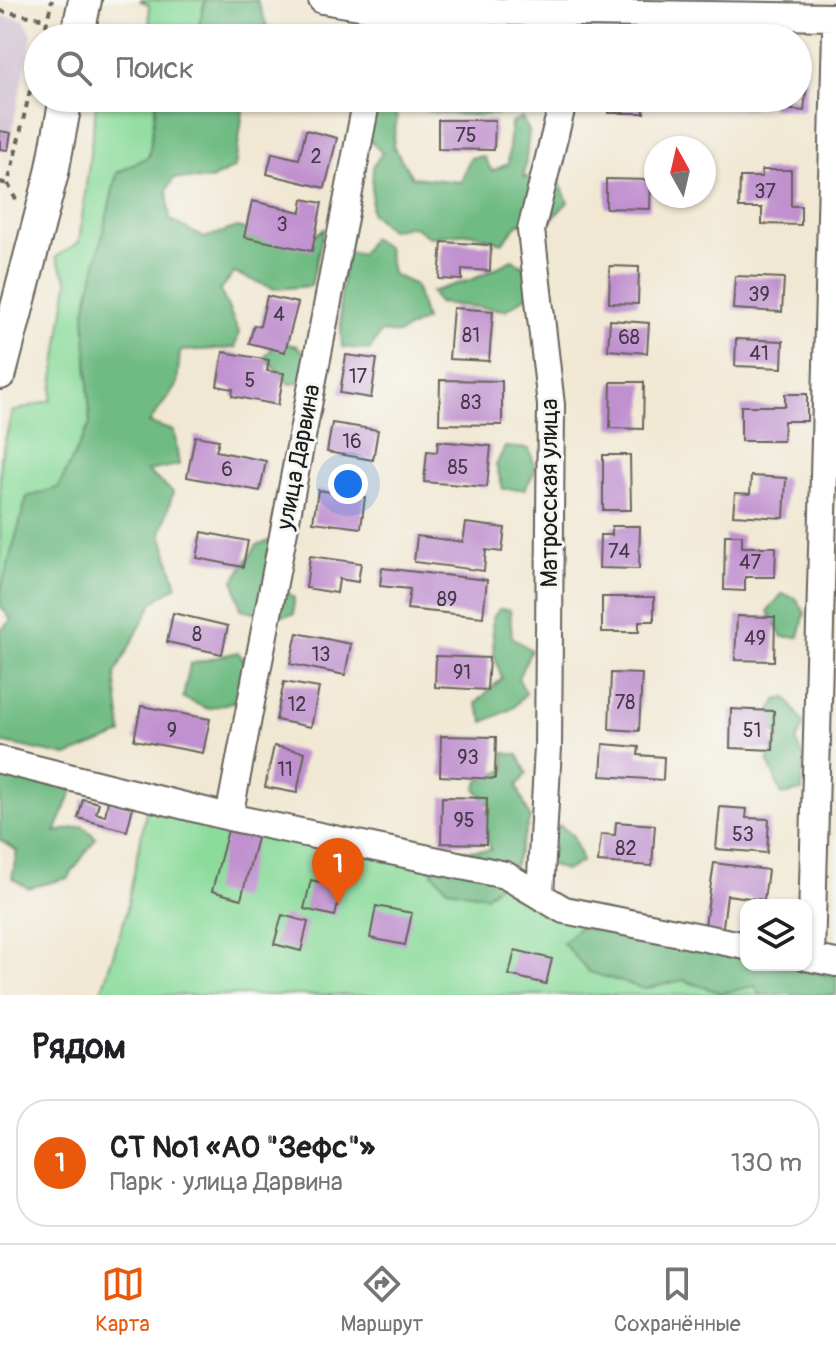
<!DOCTYPE html>
<html lang="ru">
<meta charset="utf-8">
<style>
body{margin:0;font-family:Pangolin,sans-serif;background:#f6f6f6;color:#202124}
.controls{position:absolute;right:24px;bottom:24px;display:grid;overflow:hidden;border-radius:16px;box-shadow:0 2px 6px #0004}
.controls button{width:72px;height:72px;display:grid;place-items:center;padding:0;border:0;border-bottom:2px solid #e0e0e0;background:#fff;color:#202124;font:40px sans-serif}
.compass{position:absolute;left:644px;top:136px;width:72px;height:72px;border-radius:50%;background:#fff;box-shadow:0 2px 6px #0004;rotate:352deg}
.you{position:absolute;left:348px;top:484px;width:28px;height:28px;margin:-20px;border:6px solid #fff;border-radius:50%;background:#1a73e8;box-shadow:0 0 0 12px #1a73e833}
.badge{display:grid;place-items:center;width:52px;height:52px;border-radius:50%;background:#ea580c;color:#fff;font-size:26px;font-weight:700}
.pin{position:absolute;translate:-50% -66px;filter:drop-shadow(0 2px 4px #0008)}
.pin::after{content:'';position:absolute;top:42px;width:28px;height:24px;background:inherit;clip-path:polygon(0 0,100% 0,50% 100%)}
.list{margin:0;padding:0;list-style:none}
h2{display:flex;justify-content:space-between;align-items:center;height:104px;margin:0;padding:0 32px;font-size:34px}
h2 small{font-size:26px;font-weight:400;color:#757577}
.list li{display:grid;grid-template-columns:52px 1fr auto;gap:24px;align-items:center;box-sizing:border-box;height:128px;margin:0 16px 16px;padding:0 16px;border:2px solid #e0e0e0;border-radius:32px}
.list b{display:block;font-size:30px;white-space:nowrap}
.list p{margin:0;font-size:26px;white-space:nowrap;color:#757577}
.list em{font-size:26px;font-style:normal;color:#757577}
.icon{flex:none;width:44px;height:44px;fill:none;stroke:currentColor;stroke-width:2;stroke-linecap:round;stroke-linejoin:round}
.map{position:relative;flex:none;width:836px;height:995px;overflow:hidden}
.search{position:absolute;background:#fff;box-shadow:0 2px 6px #0004;left:24px;right:24px;top:24px;height:88px;display:flex;align-items:center;gap:20px;box-sizing:border-box;padding:0 28px;border-radius:44px;color:#757577;font-size:30px}
.sheet{height:248px;background:#fff}
nav{display:flex;justify-content:space-around;align-items:center;box-sizing:border-box;height:112px;border-top:2px solid #e0e0e0;background:#fff;font-size:22px;color:#757577}
nav a{display:grid;justify-items:center;gap:4px}
nav .on{color:#ea580c}
.map>svg:first-child{display:block}
.industrial{fill:#cebed1}
.green{fill:#8bdb9b;stroke:#547c5c;stroke-width:2}
.forest{fill:#70bb83;stroke:#466c50;stroke-width:2}
.building{fill:#c090cf}
.lines{fill:none;stroke-linecap:round;stroke-linejoin:round}
.minor-casing{stroke:#67635c;stroke-width:30}
.tertiary-casing{stroke:#67635c;stroke-width:36}
.path{stroke:#67635c;stroke-width:4;stroke-dasharray:6 6;stroke-linecap:butt}
.minor{stroke:#fff;stroke-width:26}
.tertiary{stroke:#fff;stroke-width:32}
.labels{text-anchor:middle;stroke-width:6;stroke-linejoin:round;paint-order:stroke}
.number-label{font-size:20px;fill:#453949}
.street-label{font-size:24px;fill:#1c1c1c;stroke:#f6f6f2}
</style>
<div class="map">
<svg width="836" height="995" viewBox="0 0 836 995">
<rect width="100%" height="100%" fill="#f6f6f2"/>
<filter id="ink" filterUnits="userSpaceOnUse"><feTurbulence type="fractalNoise" baseFrequency=".0125" numOctaves="2"/><feDisplacementMap in="SourceGraphic" scale="16" xChannelSelector="R" yChannelSelector="G"/><feConvolveMatrix kernelMatrix="1 2 1 2 8 2 1 2 1" color-interpolation-filters="sRGB"/></filter>
<filter id="wash" filterUnits="userSpaceOnUse"><feTurbulence type="fractalNoise" baseFrequency=".006" numOctaves="4" result="noise"/><feDisplacementMap in="SourceGraphic" scale="32" xChannelSelector="R" yChannelSelector="G"/><feGaussianBlur stdDeviation="1.8" result="paint"/><feColorMatrix in="noise" values="0 0 0 0 0 0 0 0 0 0 0 0 0 0 0 0 0 1.4 0 .05"/><feComposite in="paint" operator="in"/></filter>
<g filter="url(#wash)">
<rect width="100%" height="100%" fill="#f1e8d3"/>
<path class="industrial" d="M0 16 24 20 32 34 8 150 0 149Z"/>
<path class="green" d="M139 0H205L196 38H140L150 33 149 5Z
M97 98H160L156 104 149 156 117 173 85 311 90 424 58 488 27 497 0 593V461L12 412 51 400 68 281 56 257 79 242Z
M148 802 522 889 746 953V965H806L836 971V995H100L125 918Z"/>
<path class="forest" d="M205 0H257L267 26 254 32 255 38H196Z
M388 14 396 29 413 19 500 22 512 34 509 38H371Z
M160 98H251L243 111 235 167 211 180 174 178 167 190 170 220 204 238 238 227 298 246 324 229 311 286 275 289 234 273 220 290 239 332 235 348 180 351 177 385 149 423 174 431 179 465 147 471 173 492 161 533 177 586 153 602 115 674 122 734 67 756 0 742V631L11 620 0 605V593L27 497 58 488 90 424 85 311 117 173 149 156 156 104Z
M391 98H536L533 107C489 122 435 114 391 103Z
M382 101 397 117 393 146 412 177 461 182 470 158 483 156 492 171 508 164 511 123 522 118 529 131 524 177 559 181 568 202 550 221 518 224 502 243 470 233 429 237 412 226 390 230 371 213 373 166 382 153 368 138 371 108Z
M371 238 387 247 392 274 415 285 425 320 398 334 381 332 370 350 342 347 340 304 345 252 361 254Z
M512 260 524 266 530 294 506 310 438 303 431 292 476 278Z
M277 342 297 346 311 360 305 382 289 384 265 357Z
M505 447 529 449 536 469 525 489H503L496 465Z
M272 540V578L294 598V614L275 617 241 609 234 580 257 545Z
M782 594 796 598 805 613 799 637H782L768 611Z
M499 609 510 610 512 637 531 650 518 678 526 693 513 708 484 722 476 703 502 678 494 655 492 619Z
M238 652 251 672 242 699 208 709 183 698 190 664Z
M787 698 804 724 796 742 804 759 802 791 782 795 768 762 779 737 766 721 776 700Z
M504 753 518 755 527 773 517 786 530 818 512 873 486 896 448 889 432 872 452 851 491 850 480 820 491 807 476 789 479 781 505 770Z
M16 769 73 790 55 832 83 826 96 838 68 878 28 888 12 878 17 851 0 840V777Z
M560 825 573 836 582 861 566 871 544 862 541 838Z
M579 927 746 959V965H775L836 977V995H761L755 986 721 993 683 980 644 989 589 972 563 943Z"/>
<g id="blocks">
<path class="building" d="M798 79 807 80 804 111 771 108 772 98H798Z
M609 98H664V105H644V113H609Z
M725 98H754L753 109 725 107Z
M438 120H495L494 150 438 149Z
M306 130 337 138 325 188 267 174 272 153 299 159Z
M0 131 11 133 8 150 0 149Z
M762 170H791V206H801V225L762 224V208H739L740 177H762Z
M606 179 651 180 650 209 606 208Z
M303 199 322 203 312 251 244 237 252 201 301 212Z
M442 242 491 245 490 271 462 269V280L439 279Z
M610 266 639 267 638 304 609 303Z
M735 276 784 278 782 312 733 309Z
M267 296 298 303 285 352 249 343 254 325 260 326Z
M453 308 493 311 489 361 449 359Z
M610 320 649 323 647 353 608 350Z
M736 339 783 341 782 368 735 366Z
M223 352 269 360 267 371 284 373 278 405 232 396 233 389 217 386Z
M346 355 377 359 371 398 340 393Z
M440 380 502 381V425L439 424Z
M611 382H644L643 429 610 428Z
M785 394H807V421H784L783 441H741V406H785Z
M332 423 378 430 373 460 327 452Z
M195 436 219 440 216 451 266 461 260 491 187 477Z
M438 441 491 446 487 487 424 482 427 451 437 452Z
M603 455H630L631 510H603Z
M751 476 786 478 784 518 733 515 735 493 750 494Z
M318 490 365 497 361 528 313 522Z
M466 523 505 528 502 552 486 550 484 571 414 562 417 536 463 542Z
M612 526H640L639 569 599 568 600 535H612Z
M202 532 248 541 243 567 197 558Z
M725 535H742V547H776L775 577H745V591L724 590Z
M310 556 361 563 358 582 339 579 337 593 306 588Z
M382 568 487 580 483 617 407 609 410 589 380 586Z
M602 597H654V621H639V632H602Z
M173 613 228 626 222 654 167 642Z
M737 616 775 617 774 661 735 660Z
M297 633 351 644 345 675 290 664Z
M436 656 489 658 487 690 435 687Z
M611 673 642 674 639 731 609 729Z
M284 682 319 688 311 727 276 720Z
M141 706 210 719 203 753 134 740Z
M731 709 774 711 773 750 730 748Z
M441 736 496 737 495 779 440 776Z
M603 744 639 747 638 755 664 757 663 780 601 776Z
M274 746 305 752 297 793 265 787Z
M442 797 487 798 486 844 441 843Z
M83 799 99 803 96 813 105 816 108 801 133 807 127 831 78 818Z
M720 807 747 809 746 818 769 819 767 853 716 849Z
M616 822 655 825 652 866 598 862 601 834 615 835Z
M228 830 257 838 241 899 212 891Z
M714 863 768 870 764 900 727 895 722 934 704 932Z
M311 880 342 887 335 916 304 909Z
M376 906 412 913 405 945 370 938Z
M282 915 308 922 301 951 274 944Z
M515 950 552 959 546 984 509 975Z"/>
</g>
</g>
<g filter="url(#ink)">
<use href="#blocks" fill-opacity="0" stroke="#67635c" stroke-width="2"/>
<g class="lines">
<defs>
<path id="minor" d="M322 0 384 10 836 17
M379 38 384 10
M0 760 229 817 505 875 564 910 746 946
M229 817 367 98
M540 894 548 747 551 405 531 230 564 98
M806 957 836 963
M811 958 836 31"/>
<path id="tertiary" d="M77 38 85 0
M0 373 52 173 66 98"/>
</defs>
<use href="#minor" class="minor-casing"/>
<use href="#tertiary" class="tertiary-casing"/>
<path class="path" d="M0 11 47 19
M43 38 52 0
M0 182 8 184
M16 200 8 184 38 57"/>
<use href="#minor" class="minor"/>
<use href="#tertiary" class="tertiary"/>
</g>
</g>
<g class="labels">
<g class="number-label">
<text x="466" y="142">75</text>
<text x="316" y="163">2</text>
<text x="765" y="198">37</text>
<text x="282" y="231">3</text>
<text x="759" y="301">39</text>
<text x="279" y="321">4</text>
<text x="471" y="342">81</text>
<text x="629" y="344">68</text>
<text x="759" y="360">41</text>
<text x="358" y="383">17</text>
<text x="250" y="387">5</text>
<text x="471" y="409">83</text>
<text x="352" y="448">16</text>
<text x="458" y="474">85</text>
<text x="227" y="476">6</text>
<text x="619" y="558">74</text>
<text x="750" y="569">47</text>
<text x="447" y="606">89</text>
<text x="197" y="641">8</text>
<text x="755" y="645">49</text>
<text x="321" y="661">13</text>
<text x="462" y="679">91</text>
<text x="625" y="709">78</text>
<text x="297" y="711">12</text>
<text x="172" y="737">9</text>
<text x="752" y="737">51</text>
<text x="468" y="764">93</text>
<text x="285" y="776">11</text>
<text x="464" y="827">95</text>
<text x="743" y="841">53</text>
<text x="626" y="855">82</text>
</g>
<g class="street-label">
<text transform="translate(298 457) rotate(-79)" y="8">улица Дарвина</text>
<text transform="translate(549 493) rotate(-90)" y="8">Матросская улица</text>
</g>
</g>
</svg>
<div class="controls">
<button><svg class="icon" aria-label="layers" viewBox="0 0 24 24"><path d="M12 4l9 5-9 5-9-5zM3 14l9 5 9-5"/></svg></button>
</div>
<svg class="compass" viewBox="-18 -18 36 36"><path d="M0-13l5 13h-10z" fill="#e53935"/><path d="M0 13l5-13h-10z" fill="#757577"/></svg>
<div class="you"></div>
<div class="pin badge" style="left:338px;top:904px">1</div>
<div class="search"><svg class="icon" aria-label="search" viewBox="0 0 24 24"><circle cx="10" cy="10" r="6"/><path d="M15 15l6 6"/></svg>Поиск</div>
</div>
<section class="sheet">
<h2>Рядом<small></small></h2>
<ul class="list">
<li><span class="badge">1</span><div><b>СТ №1 «АО &quot;Зефс&quot;»</b><p>Парк · улица Дарвина</p></div><em>130 m</em></li>
</ul>
</section>
<nav>
<a class="on"><svg class="icon" aria-label="map" viewBox="0 0 24 24"><path d="M3 6l6-2 6 2 6-2v14l-6 2-6-2-6 2zM9 4v14M15 6v14"/></svg>Карта</a>
<a><svg class="icon" aria-label="directions" viewBox="0 0 24 24"><path d="M12 3l9 9-9 9-9-9zM9 14v-3h6M13 9l2 2-2 2"/></svg>Маршрут</a>
<a><svg class="icon" aria-label="saved" viewBox="0 0 24 24"><path d="M7 4h10v16l-5-4-5 4z"/></svg>Сохранённые</a>
</nav>
